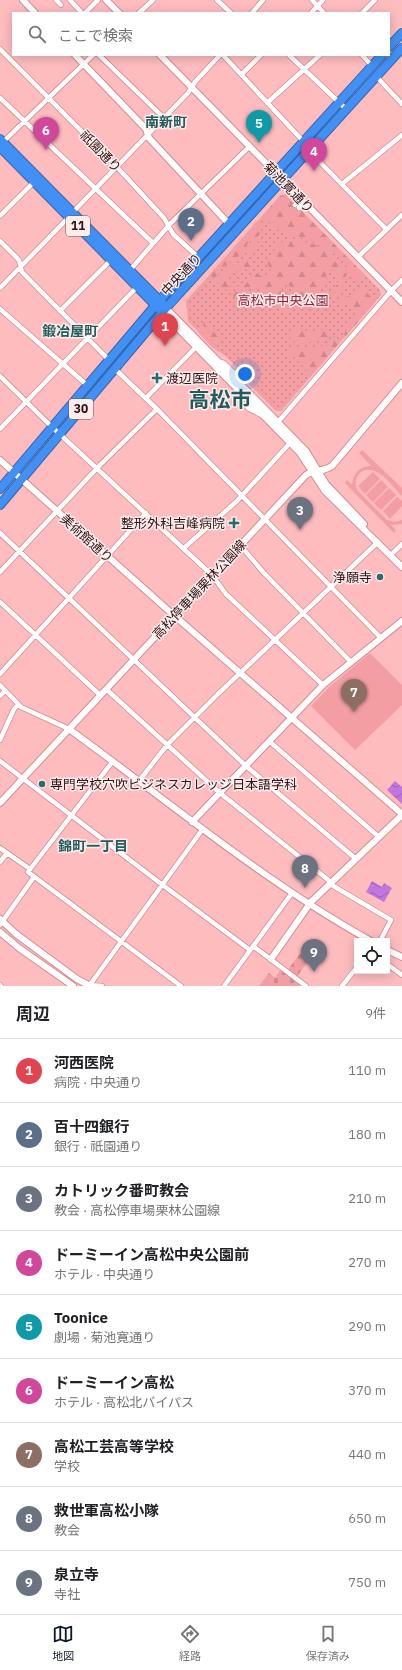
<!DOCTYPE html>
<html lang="ja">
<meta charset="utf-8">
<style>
body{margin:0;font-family:"IBM Plex Sans","Noto Sans JP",sans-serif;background:#f6f6f6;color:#202124}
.controls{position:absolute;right:12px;bottom:12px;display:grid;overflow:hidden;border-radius:0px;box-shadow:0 2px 10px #0003}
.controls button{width:36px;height:36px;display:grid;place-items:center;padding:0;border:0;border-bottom:1px solid #e0e0e0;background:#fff;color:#202124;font:20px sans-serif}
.you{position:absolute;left:245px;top:374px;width:14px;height:14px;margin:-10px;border:3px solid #fff;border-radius:50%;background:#1a73e8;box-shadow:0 0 0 6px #1a73e833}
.badge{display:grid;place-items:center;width:26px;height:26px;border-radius:50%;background:#111827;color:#fff;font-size:13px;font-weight:700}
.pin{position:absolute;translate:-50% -33px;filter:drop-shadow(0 1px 2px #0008)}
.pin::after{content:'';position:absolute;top:21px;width:14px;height:12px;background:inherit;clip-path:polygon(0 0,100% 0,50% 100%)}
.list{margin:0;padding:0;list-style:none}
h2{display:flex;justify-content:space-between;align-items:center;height:52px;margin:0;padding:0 16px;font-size:17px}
h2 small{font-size:13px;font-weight:400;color:#757577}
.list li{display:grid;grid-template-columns:26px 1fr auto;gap:12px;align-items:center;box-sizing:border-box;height:64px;padding:0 16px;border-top:1px solid #e0e0e0}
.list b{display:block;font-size:15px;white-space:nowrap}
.list p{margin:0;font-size:13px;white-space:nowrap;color:#757577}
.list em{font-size:13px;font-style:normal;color:#757577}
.icon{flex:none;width:22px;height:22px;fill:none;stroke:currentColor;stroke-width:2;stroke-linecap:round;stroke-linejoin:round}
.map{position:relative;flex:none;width:402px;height:986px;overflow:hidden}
.search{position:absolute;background:#fff;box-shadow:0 2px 10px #0003;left:12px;right:12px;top:12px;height:44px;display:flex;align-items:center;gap:10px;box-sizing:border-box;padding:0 14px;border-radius:0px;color:#757577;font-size:15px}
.sheet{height:628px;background:#fff}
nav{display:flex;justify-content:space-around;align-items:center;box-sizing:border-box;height:56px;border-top:1px solid #e0e0e0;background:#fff;font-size:11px;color:#757577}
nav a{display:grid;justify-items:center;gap:2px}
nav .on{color:#111827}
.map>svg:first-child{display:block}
.grass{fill:url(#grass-dots)}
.forest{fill:url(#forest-firs)}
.cemetery{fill:url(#cemetery-stones)}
.pitch{fill:#f39ea3}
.water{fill:url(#water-waves)}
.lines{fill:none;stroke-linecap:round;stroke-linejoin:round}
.street-casing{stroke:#d78a8e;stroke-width:6}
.secondary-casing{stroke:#d78a8e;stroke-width:8}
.highway-casing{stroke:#3a64a7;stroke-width:10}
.street{stroke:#fff;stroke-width:4.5}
.secondary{stroke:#fff;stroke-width:6}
.highway{stroke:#4090f5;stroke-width:8}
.poi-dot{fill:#236e6f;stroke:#fdecec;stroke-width:1.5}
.labels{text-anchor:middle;stroke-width:3;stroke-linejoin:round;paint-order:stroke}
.shield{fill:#fdecec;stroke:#6e5456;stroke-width:1}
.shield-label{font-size:12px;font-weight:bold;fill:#301315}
.street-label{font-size:13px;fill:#301315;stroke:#fdecec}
.park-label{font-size:13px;fill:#951c35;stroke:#fdecec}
.poi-label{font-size:13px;fill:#301315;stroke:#fdecec;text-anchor:start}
.neighbourhood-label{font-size:14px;font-weight:bold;fill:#225d5d;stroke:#fdecec}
.town-label{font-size:21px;font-weight:bold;fill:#225d5d;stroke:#fdecec}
</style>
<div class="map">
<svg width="402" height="986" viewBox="0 0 402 986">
<defs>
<pattern id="grass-dots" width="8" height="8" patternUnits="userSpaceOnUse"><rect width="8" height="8" fill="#f39ea3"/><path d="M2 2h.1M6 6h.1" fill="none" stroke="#d1878b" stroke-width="1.8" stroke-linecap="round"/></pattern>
<pattern id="forest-firs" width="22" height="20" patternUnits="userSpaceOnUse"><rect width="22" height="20" fill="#f39ea3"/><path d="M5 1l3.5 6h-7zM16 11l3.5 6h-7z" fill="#d1878b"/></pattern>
<pattern id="cemetery-stones" width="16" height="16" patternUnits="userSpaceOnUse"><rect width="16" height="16" fill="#f39ea3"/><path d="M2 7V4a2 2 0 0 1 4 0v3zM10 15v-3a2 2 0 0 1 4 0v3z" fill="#d1878b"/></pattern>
<pattern id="water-waves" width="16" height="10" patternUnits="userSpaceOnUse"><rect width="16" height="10" fill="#c076dd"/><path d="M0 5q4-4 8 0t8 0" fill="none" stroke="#9c60b2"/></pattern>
</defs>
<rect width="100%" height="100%" fill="#febcbf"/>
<path class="grass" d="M285 194 380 290 381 295 281 411H276L241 376V373C234 365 226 354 217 351L188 321 186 301 280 196Z"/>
<path class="forest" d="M285 194 365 275 362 280H355L344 262 331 251 309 240 281 232 261 217 280 196Z
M258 220 262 223 257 228 262 233 248 243 238 257 221 268 215 279 210 275Z
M260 238 262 239 257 243 253 249 254 250 247 257 253 263 248 269 244 266 238 273 232 271 228 274V279L232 284 227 291 216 281C226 259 235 271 243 260 249 252 249 243 260 238Z
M288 240C309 238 342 254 346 276L341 291 338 295 325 297V294L334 290 339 280 338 274 332 269 326 275V283L321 288 317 297 302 298 290 286 281 283C279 291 285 297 292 301V308L285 314C274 295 254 276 234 297L231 295 240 284 244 286 256 273 264 278 269 274 271 269 267 264C276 253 272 244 288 240Z
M359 286 376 301 346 336 343 334 360 313 347 301 340 304 338 301 341 299 351 295Z
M205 322 221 340 213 348 198 332 204 326 203 324Z
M294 328 312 333 329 328V340L296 344 290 338Z
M337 342H340L310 377 305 373 307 371 294 357H289L285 353 294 349 315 348Z"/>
<path class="cemetery" d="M309 941 317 947 297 977 288 970Z
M281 969 300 984 299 986H259L269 973 275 978Z"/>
<path class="pitch" d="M362 450 402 488V496C392 486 378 464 362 471 356 476 354 483 357 490L387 520 395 522 402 520V524L391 525 396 530 394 533 345 483 347 480 352 485C353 473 360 466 371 466L359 453Z
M373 472 380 479 365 494 358 486Z
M381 480 388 487 373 502 366 495Z
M389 488 396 495 381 510 374 503Z
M397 497 402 501V506L390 519 383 511Z
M370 653 402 685V705L355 750 311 706 328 688Z"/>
<path class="water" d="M395 781 402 787V804L387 790Z
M372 881 382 887 384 883 392 888 384 902 366 892Z"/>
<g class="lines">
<defs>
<path id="street" d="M56 0 61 5
M70 0 82 13
M217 0 231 13
M312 0 324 13
M85 13 98 0
M139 13 153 0
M252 13 263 0
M311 13 323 0
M362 13 375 0
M0 49 117 167 164 218 173 234 198 257
M99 55 164 118
M223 55 303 141
M289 55 346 109
M362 55 372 66
M242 74 261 55
M376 76 402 104
M0 98 153 243
M268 102 320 55
M3 142 93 55
M309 151 386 229
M342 184 402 135
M295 205 301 199
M299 208 305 203
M76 209 188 93 195 82 220 55
M0 216 34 182
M0 241 19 260 22 272 109 360
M358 257 402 215
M130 270 171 223 250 146
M0 288 66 220
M0 309 87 385
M60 311 111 260
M220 362 224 363 235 374 239 370
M115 369 159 411 381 638
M0 376 52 427 212 575 226 594 323 685
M146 398 197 346
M248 408 263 416
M278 422 391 291 402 280
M0 429 137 287
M0 533 246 766 356 859
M240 545 264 573 351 662
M184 548 237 501 290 443
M393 553 402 544
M0 572 100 465 157 409
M0 602 100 695
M0 674 146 513
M0 685 21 707 69 729
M106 689 220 793 332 883
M0 696 5 691
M0 740 14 709 18 705
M269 741 379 837
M0 761 160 883 250 950
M113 761 28 872 181 986
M139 781 167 745 218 694 378 542
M0 848 30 869
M0 862 7 853
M330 884 391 920 380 941
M0 925 34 877
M253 946 306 986
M387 964 402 975
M0 985 1 986
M89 985 102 986
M89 986 202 830
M224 986 292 893
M342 986 357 967"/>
<path id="secondary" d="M23 0 35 13
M106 0 119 13
M75 55 146 129 149 138 228 223
M160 55 402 302
M166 308 306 451 326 484 364 524
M162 312 300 453 325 491 402 567
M0 460 169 611 402 814
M69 729C168 801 263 881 371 941
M0 803 306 475C314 469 324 472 332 466L402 383
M192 822 323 685 402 621
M0 919 16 934 77 979 90 986
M0 932 19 948 73 986
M387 950 402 957
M271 959 311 902 402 815"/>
<path id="highway" d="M389 47 402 33
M0 139 163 304
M0 147 159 309
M0 489 159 301 382 55
M0 505 166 308 402 48"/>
</defs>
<use href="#street" class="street-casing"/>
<use href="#secondary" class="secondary-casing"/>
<use href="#highway" class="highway-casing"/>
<use href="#street" class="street"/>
<use href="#secondary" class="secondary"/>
<use href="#highway" class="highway"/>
</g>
<g class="poi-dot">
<path d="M155 372h4v4h4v4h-4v4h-4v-4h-4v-4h4z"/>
<path d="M232 517h4v4h4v4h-4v4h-4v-4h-4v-4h4z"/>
<circle cx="380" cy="577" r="4"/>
<circle cx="42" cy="784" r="4"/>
</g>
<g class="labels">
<g class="shield">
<rect x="66" y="216" width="24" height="20" rx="3"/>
<rect x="69" y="399" width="24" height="20" rx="3"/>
</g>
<g class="shield-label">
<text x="78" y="230">11</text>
<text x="81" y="413">30</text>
</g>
<g class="street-label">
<text transform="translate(101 151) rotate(46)" y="5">祇園通り</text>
<text transform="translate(289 187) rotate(46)" y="5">菊池寛通り</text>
<text transform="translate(181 274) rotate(-47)" y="5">中央通り</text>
<text transform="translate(87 538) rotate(42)" y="5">美術館通り</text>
<text transform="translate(199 589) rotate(-47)" y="5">高松停車場栗林公園線</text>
</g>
<g class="park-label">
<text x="283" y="305">高松市中央公園</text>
</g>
<g class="poi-label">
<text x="166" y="383">渡辺医院</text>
<text x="225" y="528" text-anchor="end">整形外科吉峰病院</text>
<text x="372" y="582" text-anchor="end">浄願寺</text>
<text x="50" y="789">専門学校穴吹ビジネスカレッジ日本語学科</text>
</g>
<g class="neighbourhood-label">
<text x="166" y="127">南新町</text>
<text x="70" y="336">鍛冶屋町</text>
<text x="93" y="851">錦町一丁目</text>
</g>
<g class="town-label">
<text x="220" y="407">高松市</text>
</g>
</g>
</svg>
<div class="controls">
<button><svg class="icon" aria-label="locate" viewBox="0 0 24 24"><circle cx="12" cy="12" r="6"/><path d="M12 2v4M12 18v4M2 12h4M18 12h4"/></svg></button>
</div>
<div class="you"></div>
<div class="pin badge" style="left:165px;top:346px;background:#e0444e">1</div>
<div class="pin badge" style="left:191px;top:241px;background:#5c6f8a">2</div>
<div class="pin badge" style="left:300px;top:530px;background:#6b7280">3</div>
<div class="pin badge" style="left:314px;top:171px;background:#d1479c">4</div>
<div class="pin badge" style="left:259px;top:143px;background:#0f9aa8">5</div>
<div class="pin badge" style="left:46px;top:150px;background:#d1479c">6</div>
<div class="pin badge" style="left:354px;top:712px;background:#8d6e63">7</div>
<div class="pin badge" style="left:305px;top:888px;background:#6b7280">8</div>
<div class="pin badge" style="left:314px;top:972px;background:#6b7280">9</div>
<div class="search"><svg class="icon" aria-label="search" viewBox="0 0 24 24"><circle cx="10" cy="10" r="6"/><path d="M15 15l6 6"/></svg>ここで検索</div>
</div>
<section class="sheet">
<h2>周辺<small>9件</small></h2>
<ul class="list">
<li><span class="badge" style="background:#e0444e">1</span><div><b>河西医院</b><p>病院 · 中央通り</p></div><em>110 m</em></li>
<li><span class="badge" style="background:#5c6f8a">2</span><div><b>百十四銀行</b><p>銀行 · 祇園通り</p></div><em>180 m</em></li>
<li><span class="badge" style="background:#6b7280">3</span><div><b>カトリック番町教会</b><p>教会 · 高松停車場栗林公園線</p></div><em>210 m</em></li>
<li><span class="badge" style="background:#d1479c">4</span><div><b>ドーミーイン高松中央公園前</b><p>ホテル · 中央通り</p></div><em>270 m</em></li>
<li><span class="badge" style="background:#0f9aa8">5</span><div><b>Toonice</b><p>劇場 · 菊池寛通り</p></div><em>290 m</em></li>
<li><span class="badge" style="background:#d1479c">6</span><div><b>ドーミーイン高松</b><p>ホテル · 高松北バイパス</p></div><em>370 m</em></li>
<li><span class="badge" style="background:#8d6e63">7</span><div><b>高松工芸高等学校</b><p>学校</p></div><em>440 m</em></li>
<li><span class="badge" style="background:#6b7280">8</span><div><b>救世軍高松小隊</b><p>教会</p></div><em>650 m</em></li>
<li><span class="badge" style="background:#6b7280">9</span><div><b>泉立寺</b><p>寺社</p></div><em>750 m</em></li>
</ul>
</section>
<nav>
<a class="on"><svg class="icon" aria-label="map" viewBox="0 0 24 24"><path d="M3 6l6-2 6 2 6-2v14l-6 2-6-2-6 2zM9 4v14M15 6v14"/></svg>地図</a>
<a><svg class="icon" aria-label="directions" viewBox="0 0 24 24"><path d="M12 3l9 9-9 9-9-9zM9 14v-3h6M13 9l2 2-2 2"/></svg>経路</a>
<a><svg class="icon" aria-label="saved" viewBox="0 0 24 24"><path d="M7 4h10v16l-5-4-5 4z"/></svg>保存済み</a>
</nav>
